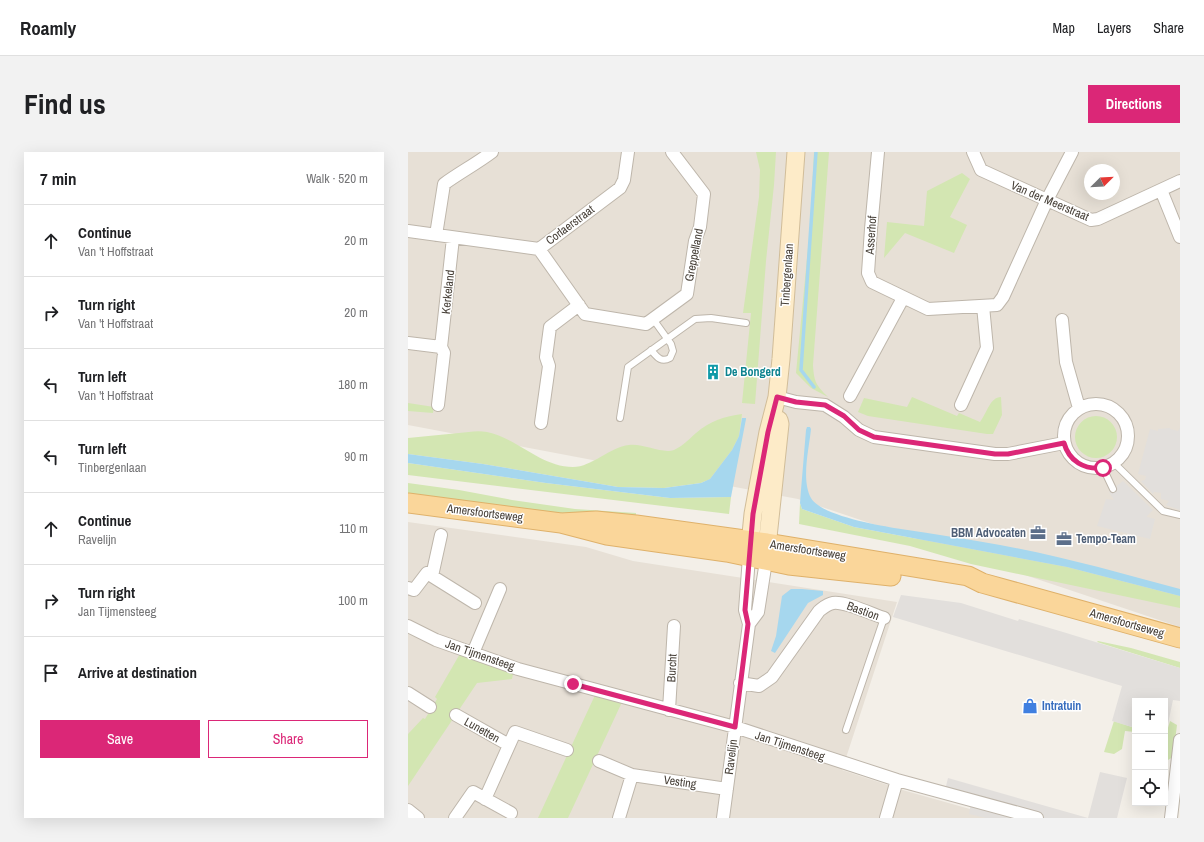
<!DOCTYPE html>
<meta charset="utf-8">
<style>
body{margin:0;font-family:"Archivo Narrow",sans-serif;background:#f2f2f2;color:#202124}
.controls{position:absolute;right:12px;bottom:12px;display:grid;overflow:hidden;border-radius:0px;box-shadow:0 4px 16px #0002}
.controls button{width:36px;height:36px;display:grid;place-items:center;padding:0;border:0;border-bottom:1px solid #e0e0e0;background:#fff;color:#202124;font:20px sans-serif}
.compass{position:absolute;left:676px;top:12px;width:36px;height:36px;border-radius:50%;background:#fff;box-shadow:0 4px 16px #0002;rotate:66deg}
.stop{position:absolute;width:12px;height:12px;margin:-9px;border:3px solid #db2777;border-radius:50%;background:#fff}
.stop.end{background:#db2777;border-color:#fff;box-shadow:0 1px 4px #0008}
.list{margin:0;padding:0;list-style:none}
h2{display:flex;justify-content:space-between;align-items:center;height:52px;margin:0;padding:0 16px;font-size:17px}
h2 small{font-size:13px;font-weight:400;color:#757577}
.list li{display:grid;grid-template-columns:26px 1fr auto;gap:12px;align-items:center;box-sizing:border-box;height:72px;padding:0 16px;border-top:1px solid #e0e0e0}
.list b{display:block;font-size:15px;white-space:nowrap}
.list p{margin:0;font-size:13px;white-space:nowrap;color:#757577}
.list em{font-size:13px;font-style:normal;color:#757577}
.actions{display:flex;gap:8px;padding:12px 16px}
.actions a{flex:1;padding:9px 0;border:1px solid #db2777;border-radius:0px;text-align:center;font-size:14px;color:#db2777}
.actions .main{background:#db2777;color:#fff}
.icon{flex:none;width:22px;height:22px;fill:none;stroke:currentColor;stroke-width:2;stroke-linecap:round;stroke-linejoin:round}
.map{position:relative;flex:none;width:772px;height:666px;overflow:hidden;border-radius:0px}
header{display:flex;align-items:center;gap:24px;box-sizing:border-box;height:56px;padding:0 20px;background:#fff;border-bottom:1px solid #e0e0e0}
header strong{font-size:19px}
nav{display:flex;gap:22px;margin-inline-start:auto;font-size:14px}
.intro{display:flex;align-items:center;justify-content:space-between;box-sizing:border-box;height:96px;padding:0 24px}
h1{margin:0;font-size:28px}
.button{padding:10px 18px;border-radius:0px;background:#db2777;color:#fff;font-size:14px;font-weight:700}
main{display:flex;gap:24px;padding:0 24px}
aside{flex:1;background:#fff;border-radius:0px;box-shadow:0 4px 16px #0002}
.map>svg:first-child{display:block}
.residential{fill:#e7e0d6;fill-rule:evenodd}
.green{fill:#d3e6b2}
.parking{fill:#e2dfdc}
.water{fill:#a6d7ee}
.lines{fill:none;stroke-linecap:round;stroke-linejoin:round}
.stream{stroke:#a6d7ee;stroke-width:3.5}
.lane-casing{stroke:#beb6ab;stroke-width:8}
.street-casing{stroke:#beb6ab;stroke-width:14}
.secondary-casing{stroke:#d1bd99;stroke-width:19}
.primary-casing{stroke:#dfb16a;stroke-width:21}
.lane{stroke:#fff;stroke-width:6}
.street{stroke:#fff;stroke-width:12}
.secondary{stroke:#fdebc8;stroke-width:17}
.primary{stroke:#fad69a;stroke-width:19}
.route{stroke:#db2777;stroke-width:5}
.labels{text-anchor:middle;stroke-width:3;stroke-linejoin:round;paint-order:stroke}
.street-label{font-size:12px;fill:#463f37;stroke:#fff}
.culture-label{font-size:12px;font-weight:bold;fill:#0d838f;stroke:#fff;text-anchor:start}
.service-label{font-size:12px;font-weight:bold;fill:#4e5e75;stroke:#fff;text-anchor:end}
.shop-label{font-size:12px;font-weight:bold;fill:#366cbe;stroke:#fff;text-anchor:start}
</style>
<header>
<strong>Roamly</strong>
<nav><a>Map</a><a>Layers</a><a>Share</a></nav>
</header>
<div class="intro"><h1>Find us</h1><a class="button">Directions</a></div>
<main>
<aside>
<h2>7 min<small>Walk · 520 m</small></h2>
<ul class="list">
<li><svg class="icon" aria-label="ahead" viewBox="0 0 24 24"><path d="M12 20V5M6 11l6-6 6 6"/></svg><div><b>Continue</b><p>Van 't Hoffstraat</p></div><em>20 m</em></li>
<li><svg class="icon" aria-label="right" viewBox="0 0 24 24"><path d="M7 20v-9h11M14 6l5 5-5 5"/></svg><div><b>Turn right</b><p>Van 't Hoffstraat</p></div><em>20 m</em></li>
<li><svg class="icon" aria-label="left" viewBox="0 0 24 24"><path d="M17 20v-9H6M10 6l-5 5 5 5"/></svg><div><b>Turn left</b><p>Van 't Hoffstraat</p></div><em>180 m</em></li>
<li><svg class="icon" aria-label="left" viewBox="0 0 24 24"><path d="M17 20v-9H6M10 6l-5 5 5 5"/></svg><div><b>Turn left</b><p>Tinbergenlaan</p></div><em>90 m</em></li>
<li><svg class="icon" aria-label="ahead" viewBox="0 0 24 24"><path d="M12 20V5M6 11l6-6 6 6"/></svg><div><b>Continue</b><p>Ravelijn</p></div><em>110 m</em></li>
<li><svg class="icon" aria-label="right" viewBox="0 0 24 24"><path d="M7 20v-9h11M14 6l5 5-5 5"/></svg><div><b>Turn right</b><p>Jan Tijmensteeg</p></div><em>100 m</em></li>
<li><svg class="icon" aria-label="arrive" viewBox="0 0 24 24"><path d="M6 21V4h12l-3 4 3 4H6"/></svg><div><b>Arrive at destination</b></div></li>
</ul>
<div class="actions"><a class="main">Save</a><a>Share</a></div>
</aside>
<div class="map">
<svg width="772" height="666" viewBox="0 0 772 666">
<rect width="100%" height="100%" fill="#f3efe8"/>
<path class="residential" d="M0 0H772V475L390 347 0 273ZM682 18H706V42H682Z
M0 370 178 395 225 409 489 450 434 618 498 639 594 666H0Z"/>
<path class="green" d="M348 0H368L366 33 358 109 347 252 334 251 343 161H335L351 45 352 18Z
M406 0H421L405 213C406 230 408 233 420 245L403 236 388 221 402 75Z
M554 21 562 27 542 65 559 73 546 101 497 81 476 106 479 70 516 74 519 39Z
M504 245 549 264 551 261 572 270C579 261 582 245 593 245L594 263 585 282H579L460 264 450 260 456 246 499 255Z
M0 251 26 255 25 261 0 259Z
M334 262 331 284 324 298 302 327 293 331 256 336 210 335 75 312 0 302V286C17 284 34 283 51 281 60 280 70 278 79 280 109 286 133 315 165 315 184 315 202 295 221 293 235 291 254 302 266 298 275 294 281 287 288 281 302 269 317 264 334 262Z
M667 285a21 21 0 1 1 42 0a21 21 0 1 1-42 0Z
M0 311 138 331 262 346 323 345 321 362 0 323Z
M0 331 51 338 104 348 167 357 228 361V366L166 364 0 344Z
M392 351 394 357 446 375 659 415 772 444V456L563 412 502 394 391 372Z
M690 489 723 496 772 510V516L689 490Z
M53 500 106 517 104 527 69 531 0 634V582L15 566 17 567 29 547 27 545Z
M188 541 215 548 160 666H130Z
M706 569 727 576V580L717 579 714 597 706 602 696 600Z
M762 569 769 573 765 605 760 608 757 607V586Z"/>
<path class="parking" d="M762 276V277L770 279 772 276V358L758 353 761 349 753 347V341L746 340 745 342 733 329 737 328 738 324 730 322 742 277 750 279V277Z
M715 329 745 358 739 364V365L747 367 742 387 689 374 698 347 706 348 701 340Z
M493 443 553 451 610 469 611 467 655 480 772 516V549L765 548 757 586V549H727V576L704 569 714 534 485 465Z
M692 620 719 626 709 666H578L561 662 563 651 536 642 540 626 680 666Z"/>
<path class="water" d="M334 266H338V267L323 345 262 346 138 331 0 311V302L75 312 210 335 256 336 293 331 302 327 324 298 331 284Z
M399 275H402L403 277C401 297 393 328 403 346 413 364 474 374 493 377 526 382 560 387 592 393 653 404 712 421 772 437V444L659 415 446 375 394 357 392 351 393 338 398 278Z
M383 437H394L415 439V443L400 451 367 501 363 499 368 484 374 444Z"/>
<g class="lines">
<path class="stream" d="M406 235 393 218 408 0"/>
<defs>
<path id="lane" d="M243 198C249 205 253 211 262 206L265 199 263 192 245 167
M212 266 220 215 287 167 303 166 338 171
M706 311 755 359 772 363
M695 316 705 337
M438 578 476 466"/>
<path id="street" d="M470 0 463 77 460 121 464 130 520 157 589 153 595 145 639 48 664 0
M565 0 573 18 683 68 690 67 772 29
M753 38 772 85
M0 79 131 97 212 36 216 28 220 0
M28 83 36 32C51 21 68 12 84 0
M131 97 177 162 238 172 279 142 287 89 292 75 296 42 264 0
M654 168 658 210 671 256
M0 191 33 195
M442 244 495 146
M369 245 388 250 417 253 436 265 451 278 466 285 587 302H600L656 291
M656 284a32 32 0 1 1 64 0a32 32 0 1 1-64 0Z
M30 253 36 201 33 195 45 86
M553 253 579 196 575 154
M133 271 141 214 138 205 142 175 171 153
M24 424 33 383
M0 436 6 438 19 421 67 451
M341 472 350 460 358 409
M0 474 28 488 110 517 327 575 489 628 629 666
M65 501 92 437
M332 531 351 534 364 525 411 459C415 456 419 452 425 451 436 449 464 462 476 466
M0 541 22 555
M261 558 266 474
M48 563 101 593
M191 609 224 623 319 637
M77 647 107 580 159 598
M0 658 10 666
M47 666 65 640 103 661
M211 666 224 623
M315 666 341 472 337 458 341 405
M478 666 489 628
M763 666 772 588"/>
<path id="secondary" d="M341 402 345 362 360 280 369 245 373 207 388 0
M358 404 372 272 371 268"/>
<path id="primary" d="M0 351 153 371 199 383 319 400 381 413 483 424
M153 371 188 369 228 373 359 391 560 424 574 431 772 486"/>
</defs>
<use href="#lane" class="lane-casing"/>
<use href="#street" class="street-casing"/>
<use href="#secondary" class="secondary-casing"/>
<use href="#primary" class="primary-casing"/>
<use href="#lane" class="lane"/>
<use href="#street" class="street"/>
<use href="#secondary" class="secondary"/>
<use href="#primary" class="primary"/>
</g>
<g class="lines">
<path class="route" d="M165 532 327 575 340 472 337 458 345 362 360 280 369 245 388 250 417 253 436 264 451 278 466 285 587 302H600L656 291C661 309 676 318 695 316"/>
</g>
<defs>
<symbol id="building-bare" viewBox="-9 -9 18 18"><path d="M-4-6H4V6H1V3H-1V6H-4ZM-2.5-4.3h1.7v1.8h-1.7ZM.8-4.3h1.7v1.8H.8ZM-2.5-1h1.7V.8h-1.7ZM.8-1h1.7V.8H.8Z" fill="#0f9aa8" stroke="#fff" stroke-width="2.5" paint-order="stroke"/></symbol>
<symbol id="office-bare" viewBox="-9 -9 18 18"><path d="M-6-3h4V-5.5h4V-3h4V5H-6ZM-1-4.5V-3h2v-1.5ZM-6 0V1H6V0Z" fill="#5c6f8a" stroke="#fff" stroke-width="2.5" paint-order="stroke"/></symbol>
<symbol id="shop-bare" viewBox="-9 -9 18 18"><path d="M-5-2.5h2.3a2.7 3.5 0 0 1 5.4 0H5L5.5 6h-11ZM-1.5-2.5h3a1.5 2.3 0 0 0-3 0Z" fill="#3f7fe0" stroke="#fff" stroke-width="2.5" paint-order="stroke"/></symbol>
</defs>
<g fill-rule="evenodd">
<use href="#building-bare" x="294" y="209" width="22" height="22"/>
<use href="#office-bare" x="619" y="370" width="22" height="22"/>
<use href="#office-bare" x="645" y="376" width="22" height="22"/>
<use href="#shop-bare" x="611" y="543" width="22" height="22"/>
</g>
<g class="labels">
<g class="street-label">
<text transform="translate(642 49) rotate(23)" y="4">Van der Meerstraat</text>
<text transform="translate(162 73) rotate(-37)" y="4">Corlaerstraat</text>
<text transform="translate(463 83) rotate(-86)" y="4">Asserhof</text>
<text transform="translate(286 103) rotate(-79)" y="4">Greppelland</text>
<text transform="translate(379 123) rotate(-86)" y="4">Tinbergenlaan</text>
<text transform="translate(40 140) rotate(-84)" y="4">Kerkeland</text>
<text transform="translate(77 361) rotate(7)" y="4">Amersfoortseweg</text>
<text transform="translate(400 398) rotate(9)" y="4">Amersfoortseweg</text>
<text transform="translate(455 459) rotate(20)" y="4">Bastion</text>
<text transform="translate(719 471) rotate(16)" y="4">Amersfoortseweg</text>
<text transform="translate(72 503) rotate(19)" y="4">Jan Tijmensteeg</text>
<text transform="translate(264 516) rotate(-87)" y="4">Burcht</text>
<text transform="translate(74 578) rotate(29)" y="4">Lunetten</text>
<text transform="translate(382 594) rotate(18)" y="4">Jan Tijmensteeg</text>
<text transform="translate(323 605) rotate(-83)" y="4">Ravelijn</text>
<text transform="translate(272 630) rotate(8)" y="4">Vesting</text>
</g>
<g class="culture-label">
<text x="317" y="224">De Bongerd</text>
</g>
<g class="service-label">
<text x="618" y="385">BBM Advocaten</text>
<text x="668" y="391" text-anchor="start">Tempo-Team</text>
</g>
<g class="shop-label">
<text x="634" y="558">Intratuin</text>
</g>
</g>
</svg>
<div class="controls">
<button>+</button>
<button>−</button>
<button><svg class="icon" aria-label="locate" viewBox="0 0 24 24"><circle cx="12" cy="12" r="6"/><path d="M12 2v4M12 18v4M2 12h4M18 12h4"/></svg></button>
</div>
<svg class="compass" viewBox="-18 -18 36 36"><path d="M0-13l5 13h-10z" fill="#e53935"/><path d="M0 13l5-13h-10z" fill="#757577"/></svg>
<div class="stop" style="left:695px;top:316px"></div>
<div class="stop end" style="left:165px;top:532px"></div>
</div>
</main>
